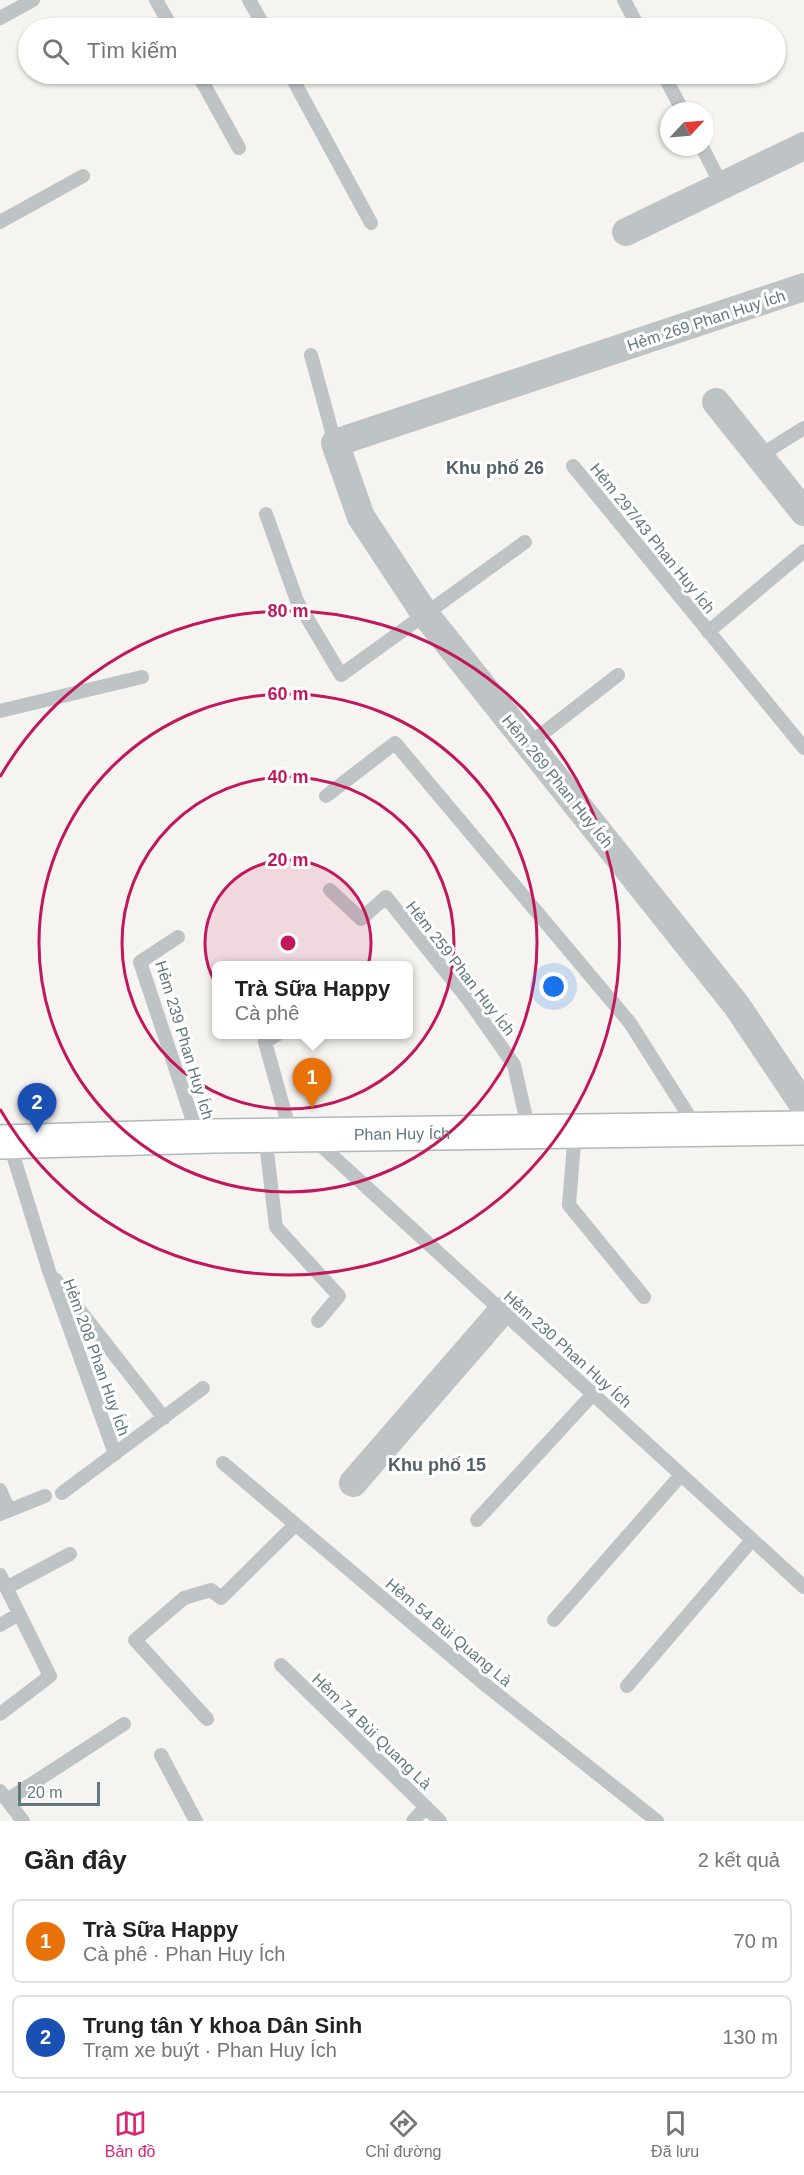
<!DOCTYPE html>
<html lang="vi">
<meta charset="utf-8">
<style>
body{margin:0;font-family:Arial,sans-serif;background:#f6f6f6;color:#222}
.compass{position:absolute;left:660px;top:102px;width:54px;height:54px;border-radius:50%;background:#fff;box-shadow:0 2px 4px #0004;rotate:64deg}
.scale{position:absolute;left:18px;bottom:15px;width:82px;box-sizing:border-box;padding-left:6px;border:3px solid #647881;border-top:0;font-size:16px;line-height:21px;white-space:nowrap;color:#647881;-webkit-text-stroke:4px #fff;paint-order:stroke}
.you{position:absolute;left:554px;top:987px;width:21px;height:21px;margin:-15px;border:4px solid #fff;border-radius:50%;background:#1a73e8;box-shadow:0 0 0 9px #1a73e833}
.badge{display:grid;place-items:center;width:39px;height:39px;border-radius:50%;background:#db2777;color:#fff;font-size:20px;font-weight:700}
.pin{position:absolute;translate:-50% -50px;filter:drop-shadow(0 2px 3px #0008)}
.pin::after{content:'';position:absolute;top:32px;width:21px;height:18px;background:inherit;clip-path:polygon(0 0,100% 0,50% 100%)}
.popup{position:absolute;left:212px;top:961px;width:201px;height:78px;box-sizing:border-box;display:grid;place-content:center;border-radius:9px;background:#fff;filter:drop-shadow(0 2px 4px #0005);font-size:20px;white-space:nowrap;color:#767676}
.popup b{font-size:22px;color:#222}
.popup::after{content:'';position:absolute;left:50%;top:100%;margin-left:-12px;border:12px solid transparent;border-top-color:#fff}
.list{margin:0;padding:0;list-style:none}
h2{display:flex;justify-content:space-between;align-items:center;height:78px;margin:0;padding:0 24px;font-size:26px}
h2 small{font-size:20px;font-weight:400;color:#767676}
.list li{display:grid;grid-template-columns:39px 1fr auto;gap:18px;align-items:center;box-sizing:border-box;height:84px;margin:0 12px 12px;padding:0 12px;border:2px solid #e0e0e0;border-radius:9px}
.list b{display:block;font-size:22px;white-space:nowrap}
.list p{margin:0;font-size:20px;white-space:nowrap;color:#767676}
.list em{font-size:20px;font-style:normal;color:#767676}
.icon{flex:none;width:33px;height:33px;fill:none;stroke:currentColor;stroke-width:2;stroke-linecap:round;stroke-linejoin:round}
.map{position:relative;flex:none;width:804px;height:1821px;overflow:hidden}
.search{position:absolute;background:#fff;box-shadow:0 2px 4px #0004;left:18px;right:18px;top:18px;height:66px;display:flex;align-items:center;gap:15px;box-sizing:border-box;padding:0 21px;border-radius:33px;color:#767676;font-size:22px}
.sheet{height:270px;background:#fff}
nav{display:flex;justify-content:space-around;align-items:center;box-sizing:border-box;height:84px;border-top:2px solid #e0e0e0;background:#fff;font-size:16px;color:#767676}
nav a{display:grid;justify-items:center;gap:3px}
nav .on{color:#db2777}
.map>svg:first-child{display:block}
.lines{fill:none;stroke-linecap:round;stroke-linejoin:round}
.secondary-casing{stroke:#b0b7ba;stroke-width:36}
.lane{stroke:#bec3c5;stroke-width:14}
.street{stroke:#bec3c5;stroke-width:28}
.secondary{stroke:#fff;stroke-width:33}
.ring{fill:none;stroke:#c2185b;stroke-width:3}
.labels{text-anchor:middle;stroke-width:6;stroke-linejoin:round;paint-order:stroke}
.street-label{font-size:16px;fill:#647881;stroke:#fff}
.neighbourhood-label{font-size:18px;font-weight:bold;fill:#526067;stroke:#fff}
.centre{fill:#c2185b;stroke:#fff;stroke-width:3}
.ring-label{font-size:18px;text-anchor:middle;font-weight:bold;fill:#c2185b;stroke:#fff;stroke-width:6;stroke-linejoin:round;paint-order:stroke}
</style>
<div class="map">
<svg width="804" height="1821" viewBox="0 0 804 1821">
<rect width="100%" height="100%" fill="#f5f4f1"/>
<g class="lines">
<defs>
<g id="secondary">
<path id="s1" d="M0 1142 212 1136 804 1128"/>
</g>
</defs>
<use href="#secondary" class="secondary-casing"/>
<path class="lane" d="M156 0 172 28
M249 0 265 28
M624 0 639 28
M0 18 33 0
M198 74 239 148
M290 74 371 223
M663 74 683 111
M702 147 722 186
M0 222 83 176
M311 355 335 443
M759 456 804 428
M573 466 804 748
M266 514 297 601 341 675 525 542
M708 632 804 551
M0 711 142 677
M529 744 618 675
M326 796 395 743 630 1023 696 1127
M330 890 361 919 386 897 467 998 514 1065 529 1131
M178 937 140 962 198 1136
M278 1034 265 1042 291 1135
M575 1130 569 1205 644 1297
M265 1135 276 1227 339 1296 318 1321
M315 1140 804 1587
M9 1142 49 1271 115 1454
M56 1280 164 1418
M223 1463 483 1683 657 1821
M0 1490 9 1510
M62 1493 203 1388
M0 1514 45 1496
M477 1520 593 1394
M0 1575 50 1676 0 1714
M6 1588 70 1554
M554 1620 681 1475
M0 1625 19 1614
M281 1665 440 1821
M627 1686 752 1540
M207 1719 135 1640 184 1598 211 1590 221 1598 295 1525
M161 1755 196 1821
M0 1791 23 1821
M7 1800 124 1724
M413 1821 426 1807"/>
<path class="street" d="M626 232 804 146
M804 287 335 443 361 517 425 614 737 1006 804 1106
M716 402 804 512
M353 1483 502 1311"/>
<use href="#secondary" class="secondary"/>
</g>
<circle cx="288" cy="943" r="83" fill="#c2185b" fill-opacity=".12"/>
<g class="ring">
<circle cx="288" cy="943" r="83"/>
<circle cx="288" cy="943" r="166"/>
<circle cx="288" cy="943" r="249"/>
<path d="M0 777A332 332 0 1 1 0 1109"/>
</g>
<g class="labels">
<g class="street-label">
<text transform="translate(706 320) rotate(-18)" y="6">Hẻm 269 Phan Huy Ích</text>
<text transform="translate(653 538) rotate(51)" y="6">Hẻm 297/43 Phan Huy Ích</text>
<text transform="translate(558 781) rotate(51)" y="6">Hẻm 269 Phan Huy Ích</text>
<text transform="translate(461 968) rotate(52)" y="6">Hẻm 259 Phan Huy Ích</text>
<text transform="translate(185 1040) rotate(73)" y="6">Hẻm 239 Phan Huy Ích</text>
<text dy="6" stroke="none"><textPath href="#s1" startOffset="402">Phan Huy Ích</textPath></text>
<text transform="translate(568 1349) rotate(42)" y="6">Hẻm 230 Phan Huy Ích</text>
<text transform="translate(97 1357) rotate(70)" y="6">Hẻm 208 Phan Huy Ích</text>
<text transform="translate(449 1632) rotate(40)" y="6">Hẻm 54 Bùi Quang Là</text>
<text transform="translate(372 1731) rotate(44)" y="6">Hẻm 74 Bùi Quang Là</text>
</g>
<g class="neighbourhood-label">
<text x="495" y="474">Khu phố 26</text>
<text x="437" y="1471">Khu phố 15</text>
</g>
</g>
<circle cx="288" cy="943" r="9" class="centre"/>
<g class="ring-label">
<text x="288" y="617">80 m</text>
<text x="288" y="700">60 m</text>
<text x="288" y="783">40 m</text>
<text x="288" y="866">20 m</text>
</g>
</svg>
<svg class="compass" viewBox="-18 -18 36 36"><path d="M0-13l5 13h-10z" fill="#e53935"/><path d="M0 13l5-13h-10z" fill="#767676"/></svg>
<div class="scale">20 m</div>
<div class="you"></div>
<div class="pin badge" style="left:312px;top:1108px;background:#e8710a">1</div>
<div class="popup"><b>Trà Sữa Happy</b>Cà phê</div>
<div class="pin badge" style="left:37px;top:1133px;background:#1a4fb4">2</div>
<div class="search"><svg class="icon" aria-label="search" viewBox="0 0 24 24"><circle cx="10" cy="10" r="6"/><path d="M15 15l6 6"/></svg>Tìm kiếm</div>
</div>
<section class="sheet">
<h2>Gần đây<small>2 kết quả</small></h2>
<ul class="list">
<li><span class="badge" style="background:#e8710a">1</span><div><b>Trà Sữa Happy</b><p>Cà phê · Phan Huy Ích</p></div><em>70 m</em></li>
<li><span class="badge" style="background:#1a4fb4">2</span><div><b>Trung tân Y khoa Dân Sinh</b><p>Trạm xe buýt · Phan Huy Ích</p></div><em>130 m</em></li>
</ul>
</section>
<nav>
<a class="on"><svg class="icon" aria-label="map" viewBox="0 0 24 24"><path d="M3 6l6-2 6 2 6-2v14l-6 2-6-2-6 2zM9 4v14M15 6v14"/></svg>Bản đồ</a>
<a><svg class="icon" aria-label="directions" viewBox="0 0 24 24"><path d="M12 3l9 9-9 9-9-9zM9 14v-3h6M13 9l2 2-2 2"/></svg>Chỉ đường</a>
<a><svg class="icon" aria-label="saved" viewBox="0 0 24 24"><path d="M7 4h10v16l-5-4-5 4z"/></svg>Đã lưu</a>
</nav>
